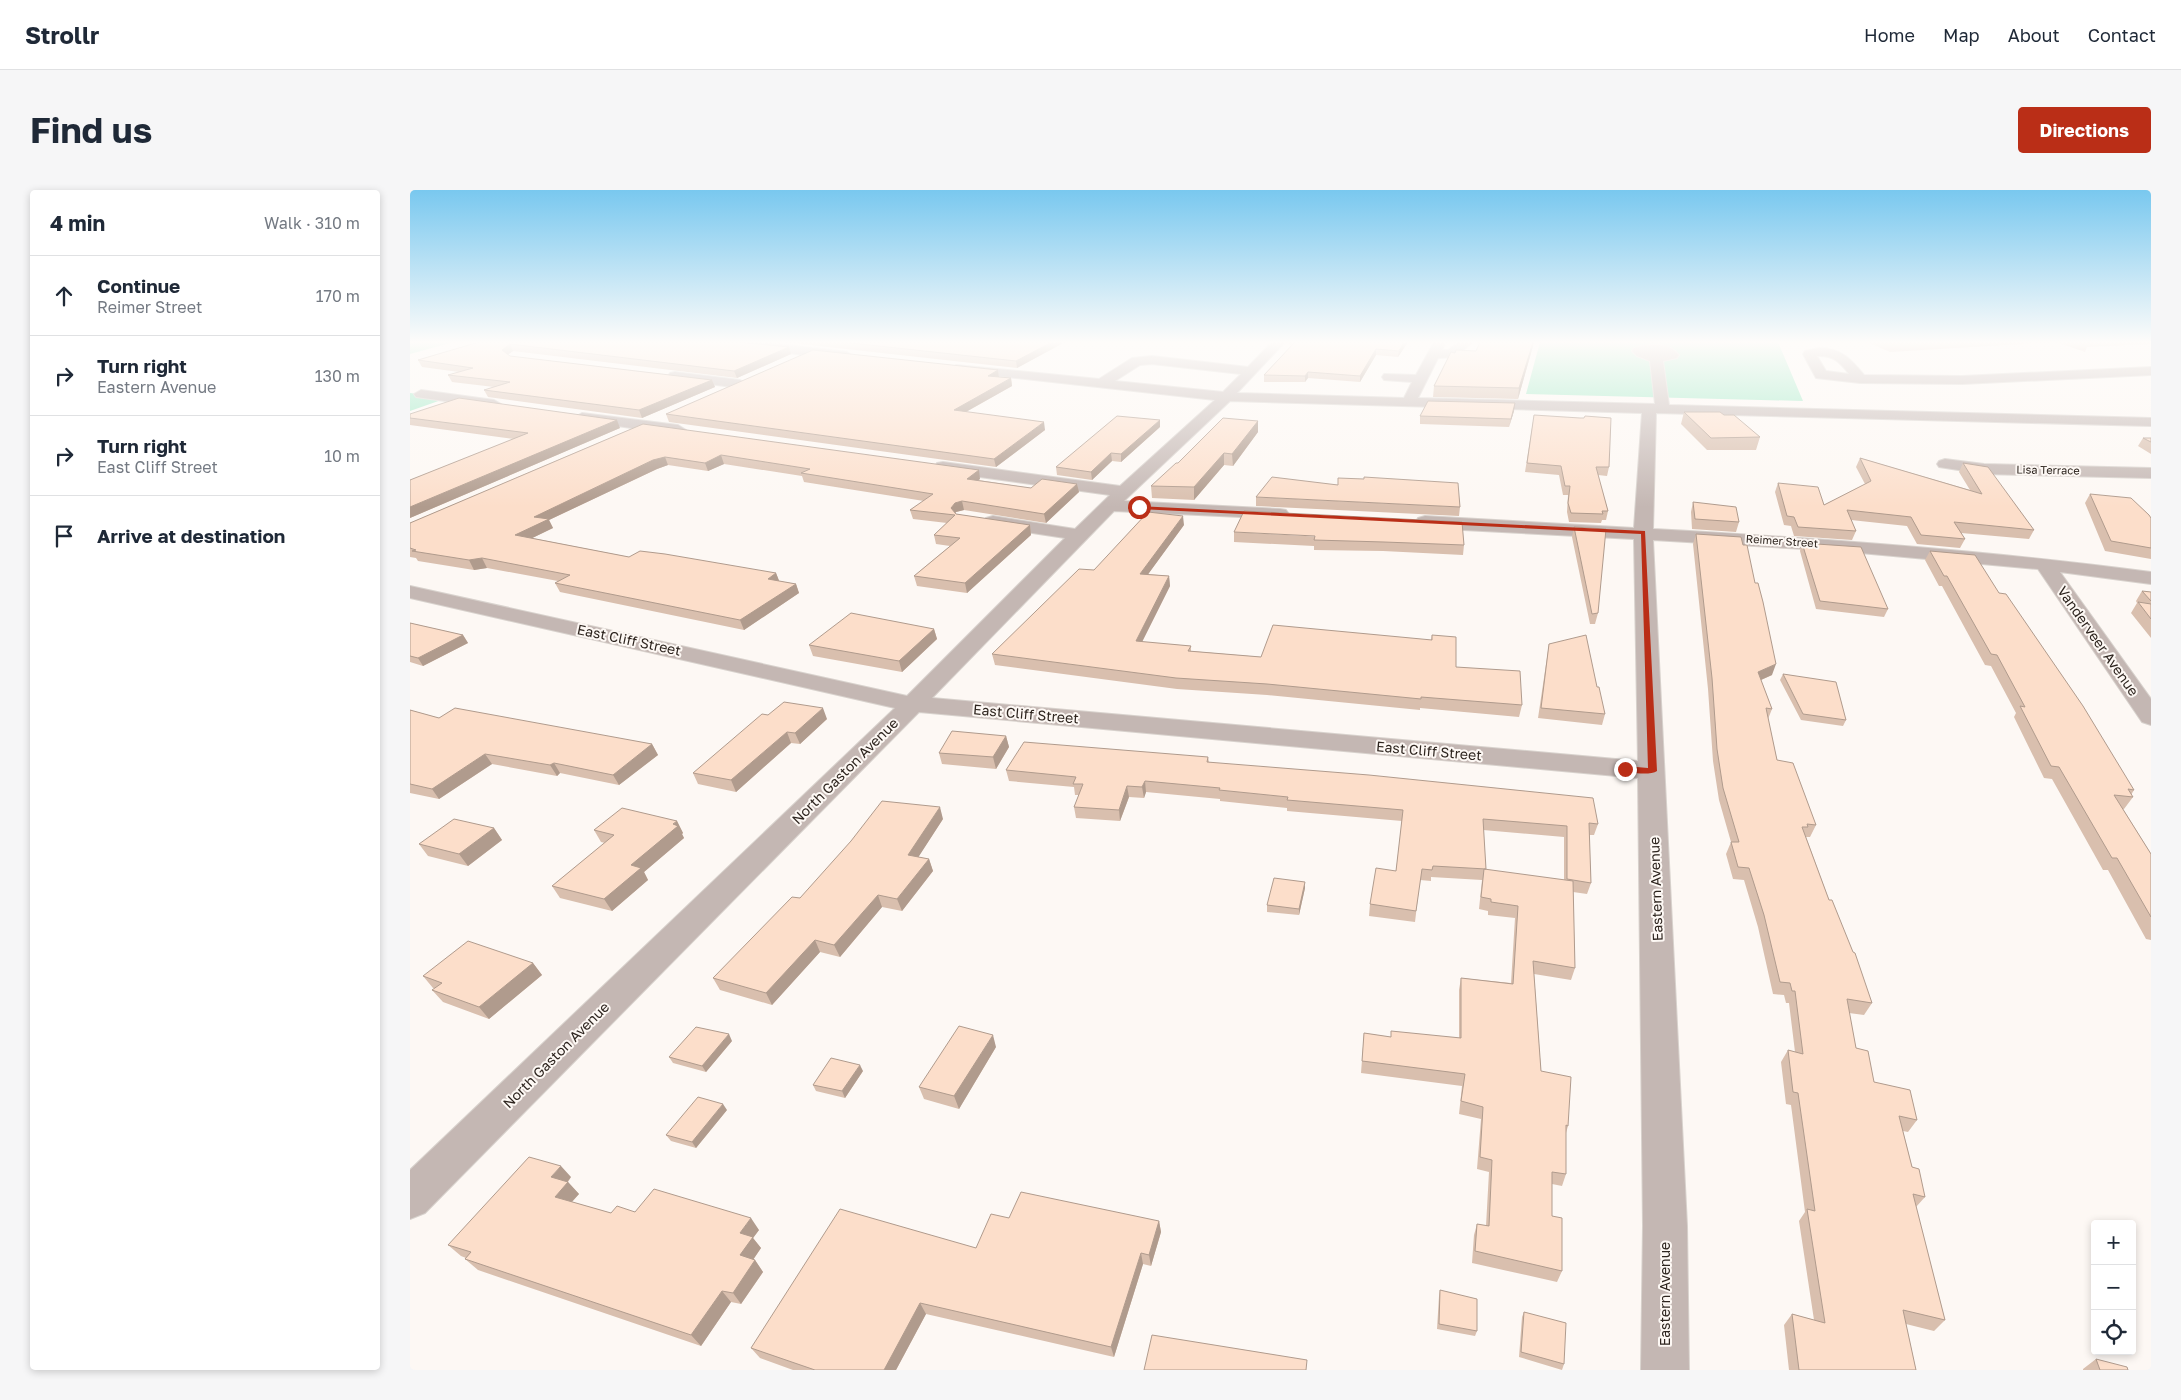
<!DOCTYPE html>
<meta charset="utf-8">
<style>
body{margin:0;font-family:"Golos Text",sans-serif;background:#f6f6f7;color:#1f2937}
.controls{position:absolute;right:15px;bottom:15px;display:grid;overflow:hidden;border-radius:5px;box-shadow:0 2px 8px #0003}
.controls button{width:45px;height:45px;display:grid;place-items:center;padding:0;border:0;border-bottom:1px solid #e0e1e3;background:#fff;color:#1f2937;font:25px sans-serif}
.stop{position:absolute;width:15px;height:15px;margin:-11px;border:4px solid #ba2e17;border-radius:50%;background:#fff}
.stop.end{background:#ba2e17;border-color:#fff;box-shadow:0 1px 5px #0008}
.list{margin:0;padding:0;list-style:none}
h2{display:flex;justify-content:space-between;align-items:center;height:65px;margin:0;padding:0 20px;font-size:21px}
h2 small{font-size:16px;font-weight:400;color:#747a83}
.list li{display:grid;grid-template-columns:32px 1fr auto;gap:15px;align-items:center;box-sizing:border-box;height:80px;padding:0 20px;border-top:1px solid #e0e1e3}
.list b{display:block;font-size:19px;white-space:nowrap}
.list p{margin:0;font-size:16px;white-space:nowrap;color:#747a83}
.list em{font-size:16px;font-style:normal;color:#747a83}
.icon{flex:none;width:28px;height:28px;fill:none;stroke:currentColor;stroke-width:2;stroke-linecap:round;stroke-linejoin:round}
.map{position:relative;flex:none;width:1741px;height:1180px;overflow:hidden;border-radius:5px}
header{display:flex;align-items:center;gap:30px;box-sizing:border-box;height:70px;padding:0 25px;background:#fff;border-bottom:1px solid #e0e1e3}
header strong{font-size:24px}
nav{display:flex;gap:28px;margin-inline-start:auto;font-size:18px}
.intro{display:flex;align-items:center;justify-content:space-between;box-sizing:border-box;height:120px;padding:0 30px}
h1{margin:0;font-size:35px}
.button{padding:12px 22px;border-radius:5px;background:#ba2e17;color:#fff;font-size:18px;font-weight:700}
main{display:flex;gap:30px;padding:0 30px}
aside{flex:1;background:#fff;border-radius:5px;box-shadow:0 2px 8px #0003}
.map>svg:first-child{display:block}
.green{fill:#97e7c1}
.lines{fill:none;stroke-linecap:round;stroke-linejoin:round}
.minor-casing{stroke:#d8d2cd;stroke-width:2}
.minor{fill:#c4b7b3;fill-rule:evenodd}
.wall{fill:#d9bfae;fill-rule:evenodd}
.shaded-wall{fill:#b09b8d}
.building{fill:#fcdeca;stroke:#b09b8d}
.route{fill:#ba2e17}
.labels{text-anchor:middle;stroke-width:4;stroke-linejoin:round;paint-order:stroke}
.far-street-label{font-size:11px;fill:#2d241e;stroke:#fdf8f4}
.street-label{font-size:14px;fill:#2d241e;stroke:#fdf8f4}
</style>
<header>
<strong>Strollr</strong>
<nav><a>Home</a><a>Map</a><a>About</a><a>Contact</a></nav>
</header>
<div class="intro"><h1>Find us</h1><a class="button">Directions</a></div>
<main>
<aside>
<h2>4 min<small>Walk · 310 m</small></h2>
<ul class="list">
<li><svg class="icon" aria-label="ahead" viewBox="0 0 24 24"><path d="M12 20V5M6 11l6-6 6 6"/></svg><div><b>Continue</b><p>Reimer Street</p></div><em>170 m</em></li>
<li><svg class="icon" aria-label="right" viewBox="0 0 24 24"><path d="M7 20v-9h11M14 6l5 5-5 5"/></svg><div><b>Turn right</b><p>Eastern Avenue</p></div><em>130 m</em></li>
<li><svg class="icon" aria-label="right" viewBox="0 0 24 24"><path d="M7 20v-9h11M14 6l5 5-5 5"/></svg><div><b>Turn right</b><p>East Cliff Street</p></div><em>10 m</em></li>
<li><svg class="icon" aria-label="arrive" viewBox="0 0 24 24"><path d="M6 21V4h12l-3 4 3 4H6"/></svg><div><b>Arrive at destination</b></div></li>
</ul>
</aside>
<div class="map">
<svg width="1741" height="1180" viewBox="0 0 1741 1180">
<rect width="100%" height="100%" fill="#fdf8f4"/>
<path class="green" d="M0 152H44L0 164Z
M1130 152H1368L1393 211 1116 204Z
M0 203 37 208 0 221Z"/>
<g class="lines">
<defs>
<path id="minor" d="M313 152H352L437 162 443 166 437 170 319 156Z
M862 152H875L827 203 994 208 1002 192 974 190 972 187 974 184 1006 185 1024 152H1036L1032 160H1038L1049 152H1063L1045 167 1028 168 1008 208 1245 214 1240 171 1227 166 1222 161 1224 158C1239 154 1258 151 1269 165L1267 168 1253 171 1259 215 1741 228V236L1246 223 1243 339C1409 348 1575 360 1741 382V394L1650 382 1741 509V535L1732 532 1628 379 1428 361 1243 350 1277 1036 1279 1180H1231L1233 1036 1228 588 509 522 15 1023 0 1029V980L485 518 0 408V396L497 506 655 348 576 336 574 332 576 328 583 326 665 339 700 305 533 282 527 281 525 277 527 273 533 272 710 296 805 210 551 182 546 181 544 178 546 175 689 189 722 168 742 166 838 177ZM742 174 831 184 813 202 705 191 730 175ZM820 211 1232 223 1224 338 1015 326 1008 328 1006 332 1008 336 1015 338 1224 349 1228 571 522 508 704 321 870 329 876 328 879 324 876 320 870 319 714 311Z
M1409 158C1431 158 1441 169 1454 185L1552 186 1741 177V185L1552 194 1450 193 1406 188 1393 164 1395 161ZM1407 166C1423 165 1430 172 1439 184L1416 181Z
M265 182 330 190 337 194 330 198 260 189 258 186 260 183Z
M11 200 84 210 91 214 84 218 6 207 4 204Z
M172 223 268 235 276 240 268 245 167 230 165 227Z
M1535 269 1574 274 1741 278V288L1574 284 1529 277 1527 274 1529 271Z"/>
</defs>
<use href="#minor" class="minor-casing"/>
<use href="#minor" class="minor"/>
</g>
<path class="wall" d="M69 152 381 164 327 188 103 161 98 165 100 166 302 190 305 197 232 228 78 207 74 200 84 197 42 192 38 185 49 182 12 177 8 170Z
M373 152H655L607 178Z
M877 152H998L988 167 966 165 950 192 898 188 895 192H854V185L881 156Z
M1457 152H1741V154L1677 157 1675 162 1646 152 1480 162Z
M1123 156 1108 209 1023 207 1024 196 1045 163Z
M588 180 589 187 601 188 602 196 556 222 635 240 586 277 259 232 256 224Z
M1104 221 1099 237 1010 234V226Z
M1274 222 1314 225 1350 247 1346 260H1297L1271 234Z
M0 224 210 238 0 328V290L104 249 0 235Z
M1124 225 1199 277 1197 286 1188 285 1198 321 1196 330H1192L1191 333 1159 332 1157 322 1158 305H1153L1149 285 1115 282Z
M848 231V242L823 276 814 275 784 310 742 308 741 296Z
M233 234 570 289 568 290 621 298 667 294 669 302 636 333 554 320 546 322 545 324 620 335 621 345 557 403 507 396 504 386 540 356 526 354 524 345 537 333 503 329 500 320 514 311 394 292 392 286 314 274 298 281 258 275 247 279 139 330 143 338 122 348 219 367 366 383 369 391 386 394 389 403 334 440 150 402 145 393 148 391 77 378 64 380 8 371 6 368 0 367V333Z
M750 237 711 272 702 271 682 290 647 285 646 277Z
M1733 248H1741V264L1728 256Z
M1450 268 1560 300 1549 282 1553 273 1624 340 1619 349 1551 343 1555 349 1550 358 1507 354 1497 336 1441 330 1446 341 1442 350 1384 346 1381 336 1374 335 1365 302 1368 293 1414 315 1455 294 1446 277Z
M1680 304 1741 328V369L1695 361 1675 313Z
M846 307 1050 317 1049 326 846 316Z
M1283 312 1329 332 1326 342 1282 339 1281 322Z
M774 335 738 384 759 386 760 396 732 452 781 456V461L851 467 1021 450 1022 445 1046 477 1112 515 1109 527 1010 518V520L857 505 767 499 585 475 582 464 684 380Z
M1164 337 1188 423 1185 434H1180L1162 347Z
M824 342 1054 355 1053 365 973 361 904 360V356L824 352Z
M1286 344 1362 485 1351 490 1362 519 1358 529 1367 570 1406 635 1400 647H1396L1419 710 1462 813 1454 825 1439 823 1446 858 1464 892 1507 930 1498 942 1493 941 1502 977 1515 1007 1506 1017 1535 1130 1524 1141 1496 1134 1506 1180H1379L1374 1135 1382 1124 1404 1130 1389 1031 1395 1022 1381 915 1376 914 1371 872 1378 860 1385 862 1379 813H1376L1374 805 1363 804 1348 737 1334 690 1323 689 1316 664 1321 652 1309 610 1303 571 1298 499 1283 354Z
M1392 353 1478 419 1474 427 1406 419 1390 361Z
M1520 361 1589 403 1724 600 1721 605 1723 607 1714 619H1713L1741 664V750L1736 749 1698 680H1693L1642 589 1634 588 1604 527 1606 523 1581 476 1575 475 1532 396H1529L1515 370Z
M1732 401 1741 402V448L1721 423 1727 413 1726 411Z
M0 433 53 445 58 453 13 476 0 472Z
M524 439 527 449 492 482 403 466 399 455Z
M1139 454 1187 497 1195 524 1192 535 1128 528Z
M1373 484 1436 530 1433 536 1391 530 1370 490Z
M0 520 29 528 242 554 248 565 209 595 150 583 147 586 82 574 29 609 0 603Z
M358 525 417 529 390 554 381 553 326 602 288 594 283 583Z
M596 546 599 557 586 579 532 574 529 563Z
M798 567 799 572 1188 634 1184 645H1179L1181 693 1177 704 1163 702 1165 778 1161 790 1124 784 1131 881 1158 936 1156 943V984L1152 996 1142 994V1026L1152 1081 1147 1092 1062 1073 1064 1045 1067 1034 1076 1036 1079 982 1067 979 1071 929 1049 924 1052 896 951 883 954 843 980 847 1049 848V800L1051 788 1101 793 1105 728 1078 725V721L1069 719 1072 690 1021 687V691L1010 690 1005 732 959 726 960 714 986 681 992 631 877 621V618L810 611V609L736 602 734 608 719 607 710 631 666 628 664 617 669 605H665L664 597 599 591 596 580ZM1073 640 1154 647V690L1076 680Z
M533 629 508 667 519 669 523 681 492 721 472 717 430 767 410 762 362 815 310 800 303 788 390 708Z
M267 631 273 643 272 644 274 648 234 682 238 690 202 721 150 708 142 696 195 653 191 652 184 640Z
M84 638 92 650 58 676 18 666 9 654Z
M895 698 889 725 857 722V715Z
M123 773 132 785 79 829 33 812 22 800 25 798H23L13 786Z
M322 851 296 882 263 873 259 867Z
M586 857 549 919 514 909 509 897Z
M453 881 435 908 406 901 403 895Z
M317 920 286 958 261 951 256 945Z
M161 987 158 992 169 1004 162 1012 201 1023 225 1022 349 1040 343 1048 351 1058 343 1070H345L353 1082 331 1114 321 1112 291 1156 68 1080 55 1069 56 1068 51 1066 38 1055Z
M599 1028 749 1031 751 1042 741 1076 733 1074 704 1167 516 1124 486 1180H383L350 1168 341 1158 566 1058Z
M1030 1100 1067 1141 1065 1146 1027 1139 1029 1106Z
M1114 1122 1154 1174 1152 1180 1109 1167 1112 1127Z
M1686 1169 1718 1180H1673V1179Z"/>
<path class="shaded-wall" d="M642 152H655L607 178 606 171Z
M994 152H998L988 167 989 161Z
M1123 152H1124L1123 156 1108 209 1109 198Z
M100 154 103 161 95 166 92 160Z
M379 157 381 164 327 188 324 181Z
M966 159V165L950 192V186Z
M588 180 589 188 578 186Z
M898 182V188L895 192V186Z
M601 188 602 196 545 228 544 220Z
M302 190 305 197 232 228 229 220Z
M1105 213 1104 221 1099 237Z
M207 230 210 238 0 328V317Z
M750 230V237L711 272V264Z
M848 231V242L823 276 822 264Z
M634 232 635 240 586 277 584 269Z
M701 263 702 271 682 290 681 282Z
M814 263V275L784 310V297Z
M311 265 314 274 298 281 295 273Z
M255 267 258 275 247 279 139 330 143 338 110 354 105 345 124 327 243 270Z
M569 280 570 289 559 297 557 289Z
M667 294 669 302 636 333 634 324Z
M552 311 554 320 546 322 544 325 541 318 545 313Z
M773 326 774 335 731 394 730 384Z
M620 335 621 345 557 403 555 393Z
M72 368 77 378 64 380 59 370Z
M366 383 370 393 358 389Z
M759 386 760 396 727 462 726 451Z
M386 394 389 403 334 440 330 430Z
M524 439 527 449 492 482 489 471Z
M53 445 58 453 13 476 8 468Z
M1366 474 1362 485 1344 493 1348 482Z
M413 518 417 529 390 554 385 543Z
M377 542 381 553 326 602 321 590Z
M596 546 599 557 586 579 583 567Z
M242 554 248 565 209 595 203 585Z
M75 564 82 574 29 609 22 599Z
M144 573 150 583 147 586 140 575Z
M735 591 736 602 734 608 732 597Z
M717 596 719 607 710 631 709 620Z
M530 617 533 629 502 677 498 665Z
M267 631 273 643 272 644 274 648 234 682 238 690 202 721 194 709 221 675Z
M84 638 92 650 58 676 49 664Z
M519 669 523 681 492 721 487 709Z
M895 692V698L889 725V719Z
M468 705 472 717 430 767 424 755Z
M405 750 410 762 362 815 356 803Z
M123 773 132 785 79 829 69 817Z
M319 844 322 851 296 882 292 876Z
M583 845 586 857 549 919 544 906Z
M450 875 453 881 435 908 432 901Z
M313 914 317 920 286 958 282 952Z
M151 976 161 987 152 999 141 987Z
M158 992 169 1004 156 1018 145 1007Z
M341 1028 349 1040 343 1048 351 1058 338 1077 330 1065V1043Z
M749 1031 751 1042 741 1076 739 1065Z
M731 1063 733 1074 704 1167 701 1157Z
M345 1070 353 1082 331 1114 323 1103Z
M312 1101 321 1112 291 1156 281 1145Z
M510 1113 516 1124 486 1180H474Z"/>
<path class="building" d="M69 152H327L379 157 324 181 100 154 92 160 100 166 302 190 229 220 74 200 100 192 38 185 63 178 8 170Z
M432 152H642L606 171Z
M883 152H994L989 161 966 159 950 186 898 182 895 186 854 185 884 153Z
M1070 152H1123L1109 198 1024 196 1041 162 1045 163 1046 160 1066 161Z
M403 160 588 180 578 186 601 188 544 220 634 232 584 269 256 224Z
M49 208 207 230 0 317V290L118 243 0 228V224Z
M1018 211 1105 213 1101 229 1010 226Z
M1274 222H1310L1314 225H1324L1350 247 1301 248Z
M1124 225 1170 228H1174L1175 226 1201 228 1199 277H1186L1198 321H1192L1193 324 1161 323 1158 313 1160 296H1155L1151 276 1117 273Z
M707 226 750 230 711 264 701 263 681 282 646 277Z
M813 228 848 231 822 264 814 263 784 297 741 296 766 273H768Z
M233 234 569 280 557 289 621 298 632 289 667 294 634 324 552 311 545 313 541 318 546 324 620 335 555 393 504 386 550 348 524 345 545 325 500 320 523 304 391 283 400 279 311 265 295 273 255 267 243 270 124 327 139 329 105 345 219 367 230 361 255 364 366 383 358 389 386 394 330 430 145 393 160 385 72 368 59 370 2 361 6 360 0 358V333Z
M1733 248H1741V252Z
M1450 268 1572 304 1553 273 1578 277 1624 340 1544 332 1555 349 1511 345 1501 327 1437 320 1446 341 1388 337 1384 327 1377 326 1368 293 1408 297 1414 315 1461 291Z
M862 287 928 295V288L954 289V287L1048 293 1050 317 846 307Z
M1680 304 1721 308 1739 325 1741 328V358L1701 351Z
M1283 312 1326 317 1329 332 1285 329Z
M834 321 1052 332 1054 355 974 352 904 350 905 346 824 342Z
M738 322 773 326 730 384 759 386 726 451 781 456 778 461 851 467 863 435 1022 450V445L1046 447V477L1110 481 1112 515 1011 507V509L857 494 766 488 582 464 669 379 684 380Z
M1164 337 1196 339 1188 423 1182 424Z
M1286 344 1331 347 1333 355H1337L1345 393H1348L1353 412 1366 474 1348 482 1362 519 1356 518 1367 570 1383 573 1406 635 1397 634 1398 637H1392L1419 710H1422L1443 762 1445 763 1462 813 1437 809 1446 858 1458 861 1464 892 1500 900 1507 930 1489 926 1502 977 1509 979 1515 1007 1503 1004 1535 1130 1493 1120 1506 1180H1389L1382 1124 1415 1133 1397 1019 1405 1021 1388 903 1383 902 1378 860 1393 864 1385 801H1382L1380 793 1370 792 1354 725 1339 678 1328 677 1321 652H1329L1313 598 1307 559 1302 488Z
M1392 353 1451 357 1478 419 1410 411Z
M1520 361 1565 365 1589 403 1596 404 1673 516 1724 600 1718 599 1723 607 1704 605 1741 664V727L1707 668H1702L1649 577 1641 576 1610 516 1615 517 1587 465 1581 464 1537 386H1534Z
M1732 401 1741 402V411Z
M1728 412 1741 414V429Z
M441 423 524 439 489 471 399 455Z
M0 433 53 445 8 468 0 466Z
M1176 445 1187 497H1189L1195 524 1131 518 1139 454Z
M1373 484 1426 492 1436 530 1393 524Z
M374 512 413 518 385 543 377 542 321 590 283 583 352 524 358 525Z
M45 518 242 554 203 585 144 573 140 575 75 564 22 599 0 594V520L29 528Z
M542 541 596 546 583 567 529 563Z
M614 552 798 567 797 572 959 585 1183 608 1188 634 1179 633 1181 693 1157 689V636L1073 629 1076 679 1023 676 1022 680 1012 679 1006 721 960 714 966 678 986 681 993 620 877 610 878 607 809 600 810 598 735 591 732 597 717 596 709 620 664 617 673 594H663L666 587 596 580Z
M472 611 530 617 498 665 519 669 487 709 468 705 424 755 405 750 356 803 303 788 382 707 390 708 441 651Z
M212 618 267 631 263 634 268 636 221 675 231 678 194 709 142 696 204 645 184 640Z
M44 629 84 638 49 664 9 654Z
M1074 679 1163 691 1165 778 1123 771 1131 881 1161 887 1158 936 1156 935V984L1142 982V1026L1152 1028V1081L1065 1061 1067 1034 1079 1036 1082 970 1070 967 1073 917 1051 911 1055 884 952 871 954 843 981 847V841L1051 848V788L1103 794 1108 716 1081 712V709L1071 707Z
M864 688 895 692 889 719 857 715Z
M58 751 123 773 69 817 22 800 32 793 13 786Z
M549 836 583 845 544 906 509 897Z
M286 837 319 844 292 876 259 867Z
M421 868 450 875 432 901 403 895Z
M288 907 313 914 282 952 256 945Z
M119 967 151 976 141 987 158 992 145 1007 201 1023 207 1016 225 1022 244 999 341 1028 330 1043 343 1047 330 1065 345 1070 323 1103 312 1101 281 1145 55 1069 61 1062 38 1055Z
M611 1002 749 1031 739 1065 731 1063 701 1157 510 1113 474 1180H405L341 1158 430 1019 566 1058 581 1024 599 1028Z
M1030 1100 1067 1109V1141L1029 1134Z
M1114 1122 1156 1133 1154 1174 1111 1162Z
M742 1145 897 1170 896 1180H734Z
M1686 1169 1717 1177 1718 1180H1690Z"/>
<linearGradient id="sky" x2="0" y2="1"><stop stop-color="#79c8ef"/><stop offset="0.48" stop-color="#fefcfa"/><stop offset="1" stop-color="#fefcfa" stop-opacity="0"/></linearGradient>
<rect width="1741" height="317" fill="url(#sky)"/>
<path class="route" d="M727 316 1235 341 1247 581C1240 586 1217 583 1211 579L1215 576 1238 578 1231 344 729 319Z"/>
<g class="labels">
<g class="far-street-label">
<text transform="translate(1638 280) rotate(1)" y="4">Lisa Terrace</text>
<text transform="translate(1372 351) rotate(4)" y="4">Reimer Street</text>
</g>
<g class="street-label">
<text transform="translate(219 450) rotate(12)" y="5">East Cliff Street</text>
<text transform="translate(1688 451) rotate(55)" y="5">Vanderveer Avenue</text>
<text transform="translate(616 524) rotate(5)" y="5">East Cliff Street</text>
<text transform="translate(1019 561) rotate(5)" y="5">East Cliff Street</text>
<text transform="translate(435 581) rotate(-45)" y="5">North Gaston Avenue</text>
<text transform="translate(1246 699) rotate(-92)" y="5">Eastern Avenue</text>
<text transform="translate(146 865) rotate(-45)" y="5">North Gaston Avenue</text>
<text transform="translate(1255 1104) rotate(-90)" y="5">Eastern Avenue</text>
</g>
</g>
</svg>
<div class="controls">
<button>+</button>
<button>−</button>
<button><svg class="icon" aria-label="locate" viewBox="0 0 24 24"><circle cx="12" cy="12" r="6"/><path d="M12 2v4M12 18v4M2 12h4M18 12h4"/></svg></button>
</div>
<div class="stop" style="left:729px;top:317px"></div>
<div class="stop end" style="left:1215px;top:579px"></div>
</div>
</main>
